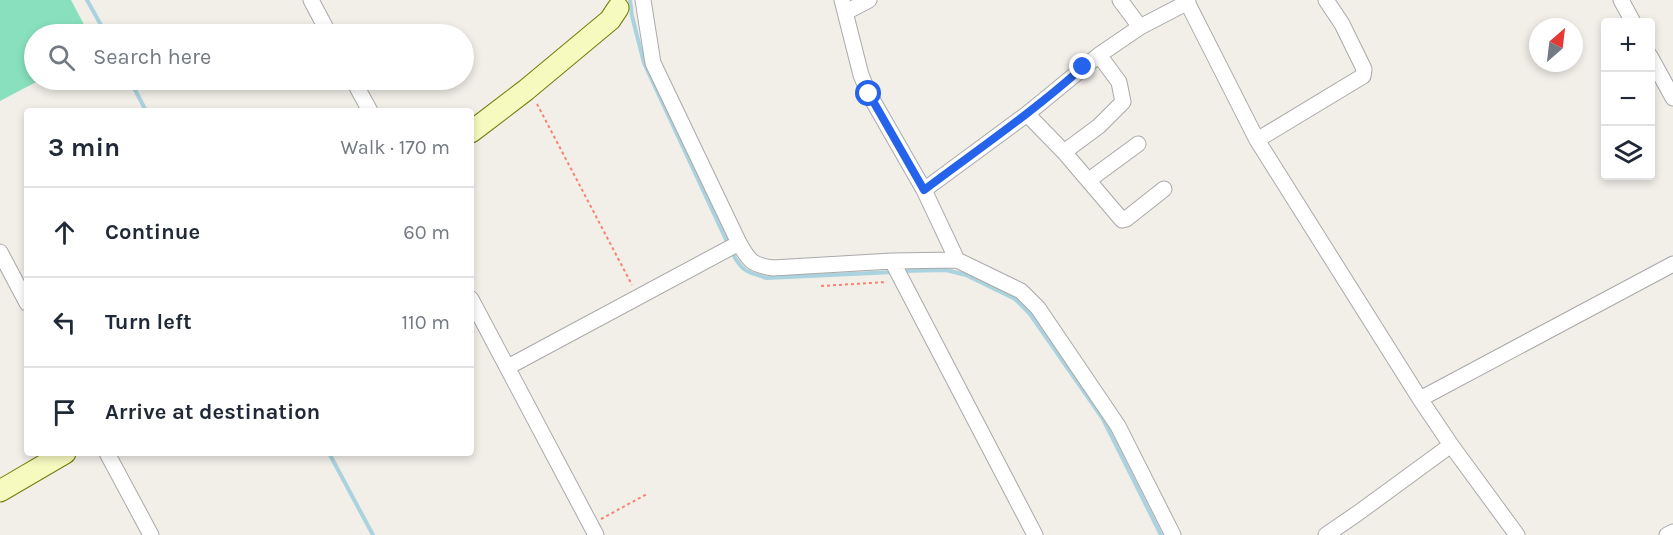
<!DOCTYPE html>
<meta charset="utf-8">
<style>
body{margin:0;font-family:Karla,sans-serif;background:#f2f2f3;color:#1f2937}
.controls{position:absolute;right:18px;top:18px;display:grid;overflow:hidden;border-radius:6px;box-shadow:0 3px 9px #0003}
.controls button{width:54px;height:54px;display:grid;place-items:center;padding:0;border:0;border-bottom:2px solid #e0e1e3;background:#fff;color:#1f2937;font:30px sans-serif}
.compass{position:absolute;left:1529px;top:18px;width:54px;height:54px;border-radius:50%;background:#fff;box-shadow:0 3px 9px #0003;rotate:28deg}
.stop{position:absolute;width:18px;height:18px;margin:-14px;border:4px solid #2563eb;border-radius:50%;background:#fff}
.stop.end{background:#2563eb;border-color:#fff;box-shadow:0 2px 6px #0008}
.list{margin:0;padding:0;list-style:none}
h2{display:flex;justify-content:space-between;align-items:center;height:78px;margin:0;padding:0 24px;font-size:26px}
h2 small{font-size:20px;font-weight:400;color:#747a83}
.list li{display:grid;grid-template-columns:39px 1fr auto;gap:18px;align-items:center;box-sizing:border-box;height:90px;padding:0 24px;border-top:2px solid #e0e1e3}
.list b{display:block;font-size:22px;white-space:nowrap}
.list em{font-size:20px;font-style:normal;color:#747a83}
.icon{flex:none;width:33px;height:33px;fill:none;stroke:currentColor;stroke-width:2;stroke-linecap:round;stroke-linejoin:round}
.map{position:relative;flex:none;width:1673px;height:535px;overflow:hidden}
.search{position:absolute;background:#fff;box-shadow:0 3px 9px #0003;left:24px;top:24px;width:450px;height:66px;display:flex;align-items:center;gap:15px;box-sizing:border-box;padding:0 21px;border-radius:33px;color:#747a83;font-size:22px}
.panel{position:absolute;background:#fff;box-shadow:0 3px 9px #0003;left:24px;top:108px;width:450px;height:348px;border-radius:6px}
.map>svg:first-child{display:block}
.pitch{fill:#88e0be}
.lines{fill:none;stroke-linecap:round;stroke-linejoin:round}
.stream{stroke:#aad3df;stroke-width:4}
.street-casing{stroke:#a9a9a9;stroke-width:17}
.secondary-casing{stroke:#707d05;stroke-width:23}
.path{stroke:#fa8072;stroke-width:2;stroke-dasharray:3 3;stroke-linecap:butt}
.street{stroke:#fff;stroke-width:15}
.secondary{stroke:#f7fabf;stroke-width:21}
.route{stroke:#2563eb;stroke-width:8}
</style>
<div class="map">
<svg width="1673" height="535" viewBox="0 0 1673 535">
<rect width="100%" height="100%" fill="#f2efe9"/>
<path class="pitch" d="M0 0H71L89 34H34V80H40L0 101Z"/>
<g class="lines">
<path class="stream" d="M87 0 106 34
M630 0 632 16 644 63 728 244
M130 80 146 111
M731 251C742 271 745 272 767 278L894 272
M902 271 946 270 966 275 1015 299 1030 314 1103 419 1161 535
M329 453 373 535"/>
<defs>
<path id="street" d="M311 0 329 34
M643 0 653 63 739 243C749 261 752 265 773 268L892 261
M842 0 861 75 869 94 924 190 957 260
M1120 0 1140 27
M1186 0 1257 140 1420 399 1451 445 1517 535
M1621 0 1633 22
M846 12 869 0
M1650 56 1673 98
M353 80 370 111
M1027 114 1064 152 1122 220 1126 219 1164 189
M1257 140 1363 76 1364 69 1342 24 1326 0
M1064 152 1099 126 1123 102 1119 82 1099 55
M1089 180 1138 144
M924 190 1027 114 1099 55 1140 27 1188 2
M0 252 27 303
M471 299 596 535
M508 367 739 243
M1420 399 1673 264
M107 453 151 535
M1035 535 892 261 957 260 1021 291 1038 308 1118 426 1173 535
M1326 535 1358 513 1451 445
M1667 535 1673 532"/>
<path id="secondary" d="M471 132 526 90 610 20 618 8
M0 491 65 453"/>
</defs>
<use href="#street" class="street-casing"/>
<use href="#secondary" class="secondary-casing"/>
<path class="path" d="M537 104 632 285
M821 286 887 282
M601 519 647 494"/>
<use href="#street" class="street"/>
<use href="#secondary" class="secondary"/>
</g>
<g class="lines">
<path class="route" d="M869 94 924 190C977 150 1033 112 1083 67"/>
</g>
</svg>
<div class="controls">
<button>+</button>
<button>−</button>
<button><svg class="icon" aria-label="layers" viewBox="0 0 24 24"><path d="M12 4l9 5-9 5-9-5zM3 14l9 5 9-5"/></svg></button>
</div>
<svg class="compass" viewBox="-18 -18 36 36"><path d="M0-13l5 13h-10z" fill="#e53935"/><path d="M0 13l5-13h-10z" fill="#747a83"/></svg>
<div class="stop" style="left:869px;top:94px"></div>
<div class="stop end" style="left:1083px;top:67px"></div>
<div class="search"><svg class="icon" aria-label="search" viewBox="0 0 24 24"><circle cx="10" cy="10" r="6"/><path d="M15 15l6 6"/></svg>Search here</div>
<section class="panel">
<h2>3 min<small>Walk · 170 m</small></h2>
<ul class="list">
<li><svg class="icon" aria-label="ahead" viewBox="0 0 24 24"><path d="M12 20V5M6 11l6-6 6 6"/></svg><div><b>Continue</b></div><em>60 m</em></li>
<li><svg class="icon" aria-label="left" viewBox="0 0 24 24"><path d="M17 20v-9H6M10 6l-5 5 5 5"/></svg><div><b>Turn left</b></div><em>110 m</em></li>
<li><svg class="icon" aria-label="arrive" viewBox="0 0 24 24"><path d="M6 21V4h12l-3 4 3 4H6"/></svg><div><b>Arrive at destination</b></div></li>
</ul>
</section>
</div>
